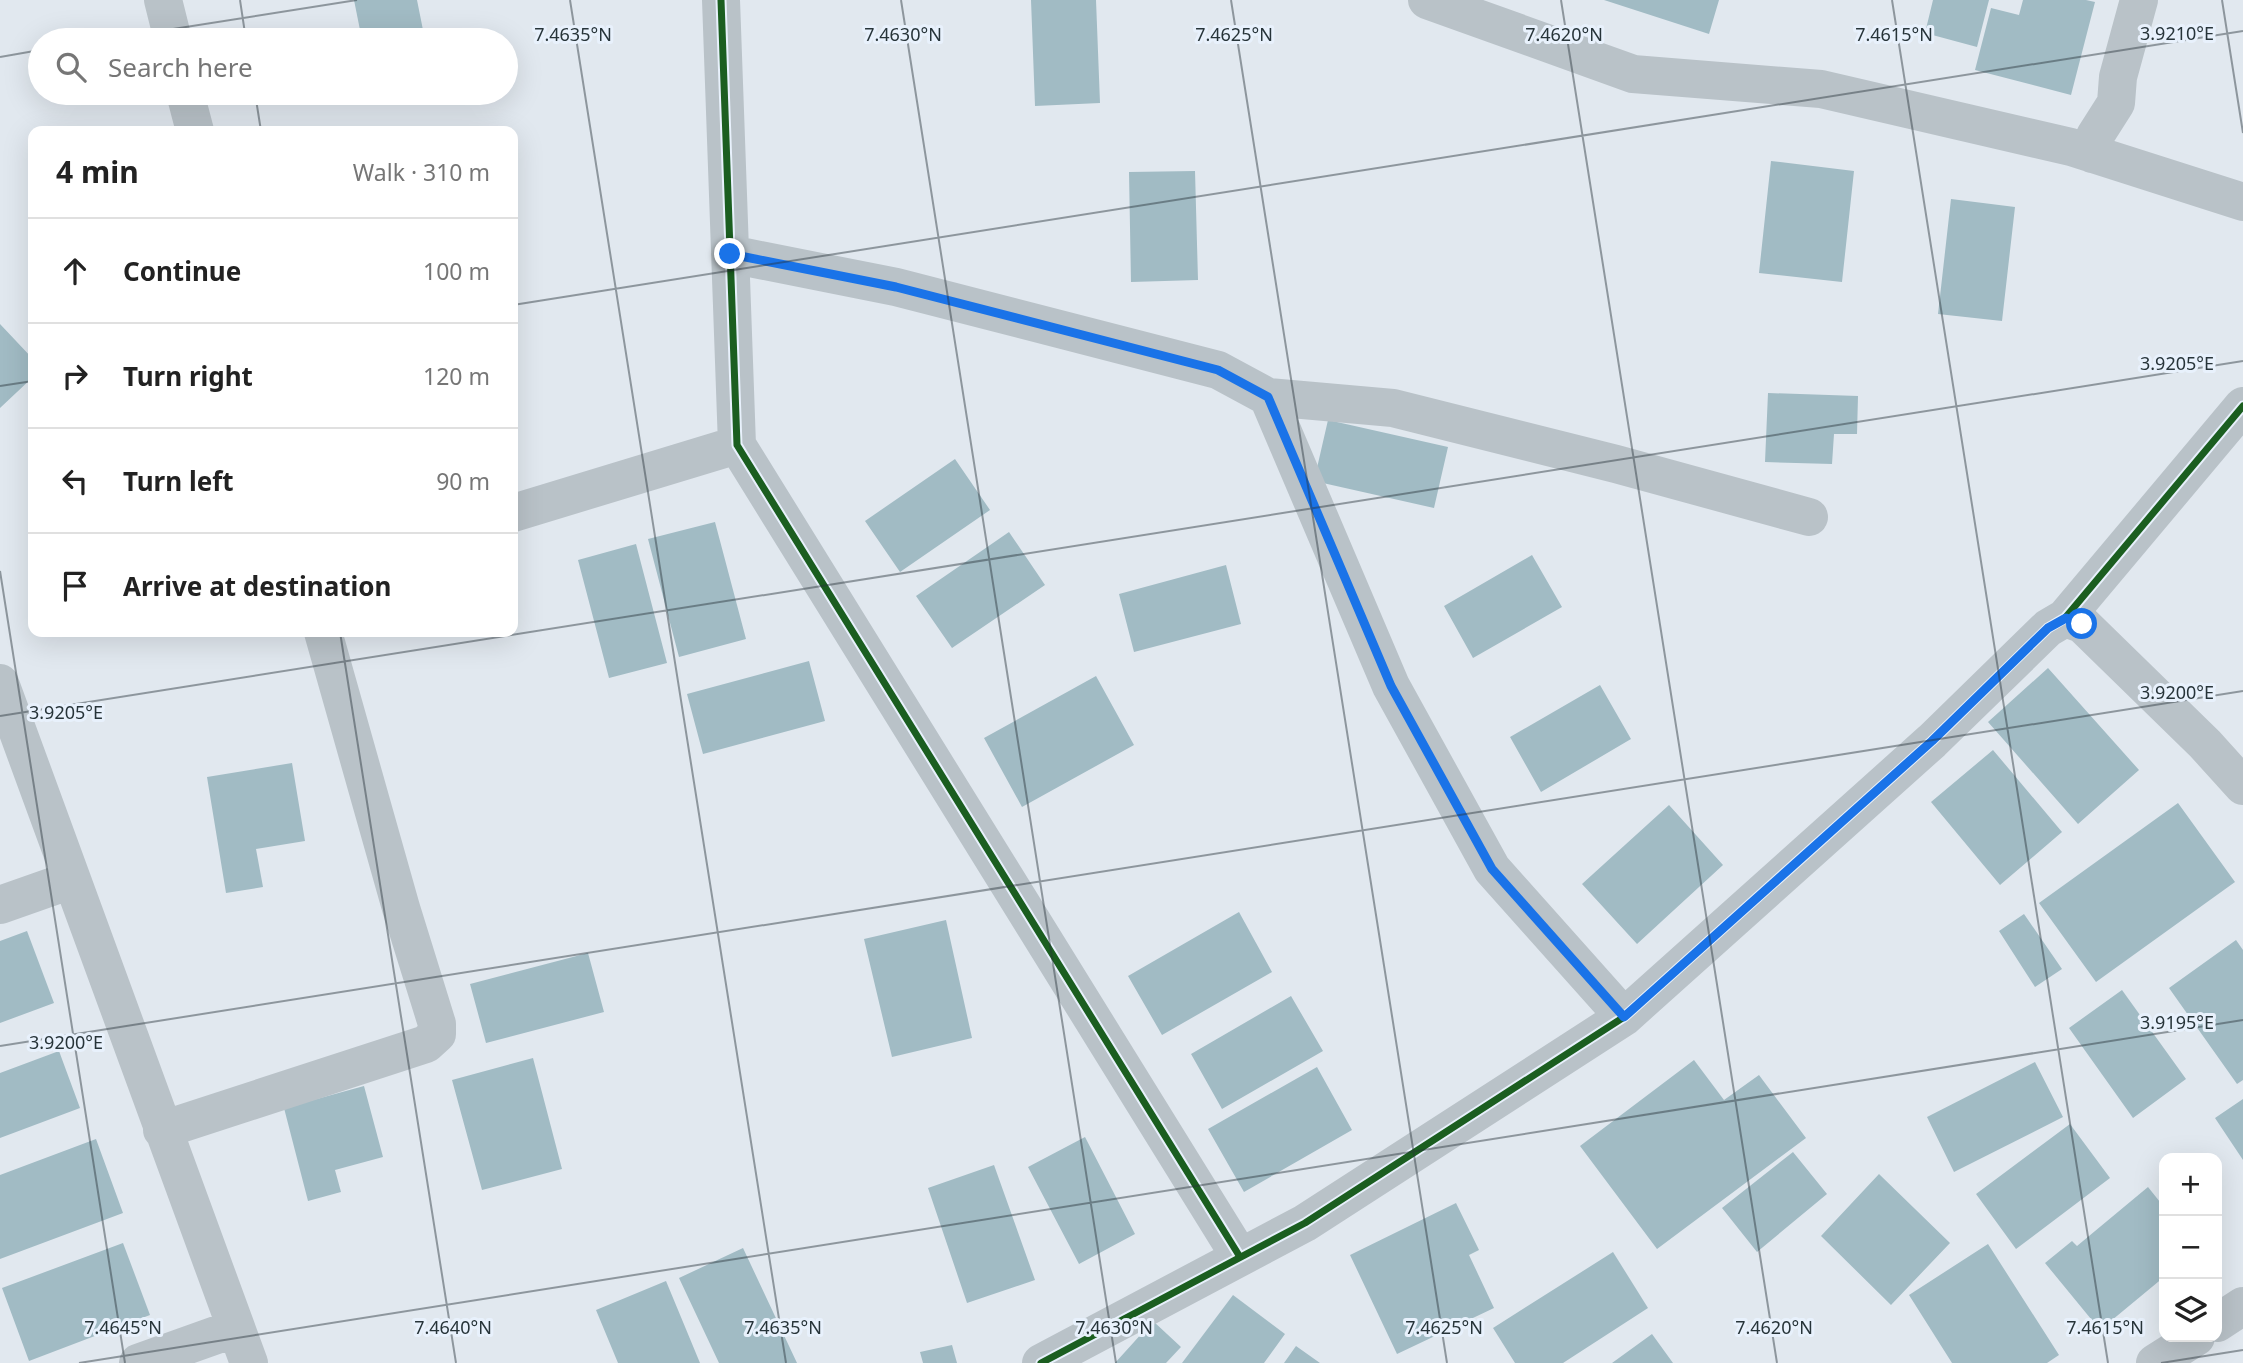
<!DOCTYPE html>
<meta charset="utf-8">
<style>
body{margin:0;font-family:"Noto Sans",sans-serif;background:#f6f6f6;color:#222}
.controls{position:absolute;right:21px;bottom:21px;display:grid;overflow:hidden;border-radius:14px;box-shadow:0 7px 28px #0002}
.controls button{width:63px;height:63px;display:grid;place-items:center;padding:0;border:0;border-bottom:2px solid #e0e0e0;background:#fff;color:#222;font:35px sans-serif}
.stop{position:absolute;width:21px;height:21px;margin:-16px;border:5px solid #1a73e8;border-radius:50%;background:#fff}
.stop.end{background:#1a73e8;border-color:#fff;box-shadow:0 2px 7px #0008}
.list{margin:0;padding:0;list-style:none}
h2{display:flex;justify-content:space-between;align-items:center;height:91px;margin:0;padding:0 28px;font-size:30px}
h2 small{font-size:23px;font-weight:400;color:#767676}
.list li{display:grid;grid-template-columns:46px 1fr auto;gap:21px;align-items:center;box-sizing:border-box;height:105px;padding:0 28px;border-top:2px solid #e0e0e0}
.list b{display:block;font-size:26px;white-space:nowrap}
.list em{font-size:23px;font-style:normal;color:#767676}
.icon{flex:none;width:38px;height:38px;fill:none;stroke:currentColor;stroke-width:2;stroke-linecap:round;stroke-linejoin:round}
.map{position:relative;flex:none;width:2243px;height:1363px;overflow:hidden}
.search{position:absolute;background:#fff;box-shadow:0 7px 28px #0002;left:28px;top:28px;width:490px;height:77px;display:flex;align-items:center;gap:18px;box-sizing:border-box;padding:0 24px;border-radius:38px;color:#767676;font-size:26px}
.panel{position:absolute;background:#fff;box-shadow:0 7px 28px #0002;left:28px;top:126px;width:490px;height:511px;border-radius:14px}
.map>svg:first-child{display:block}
.building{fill:#a1bbc4}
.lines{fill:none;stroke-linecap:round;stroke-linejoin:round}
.street{stroke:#b9c2c8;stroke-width:38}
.cycleway-casing{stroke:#e8f1fc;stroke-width:11}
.cycleway{stroke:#1b5e20;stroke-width:7}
.route{stroke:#1a73e8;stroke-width:9}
.ticks{fill:none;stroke:#273439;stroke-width:2;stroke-opacity:0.45}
.ticks-label{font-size:18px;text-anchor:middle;fill:#273439;stroke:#e8f1fc;stroke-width:6;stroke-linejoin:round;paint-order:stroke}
</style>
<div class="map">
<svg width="2243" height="1363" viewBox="0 0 2243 1363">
<rect width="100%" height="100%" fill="#e1e8ef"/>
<path class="building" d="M354 0H417L425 40H362Z
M1031 0H1096L1100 103 1035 106Z
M1604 0H1719L1709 34Z
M1933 0H1989L1977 47 1925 33Z
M2023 0H2086L2095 2 2071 95 1975 70 1991 8 2019 15Z
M1771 161 1854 171 1842 282 1759 273Z
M1195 171 1198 280 1131 282 1129 172Z
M1951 199 2015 207 2002 321 1938 314Z
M0 324 33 359V377L0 408Z
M1768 393 1858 396 1857 434H1834L1832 464 1765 462Z
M1328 420 1448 447 1434 508 1314 481Z
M955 459 990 510 900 572 865 521Z
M715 522 746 639 679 657 648 539Z
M1009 532 1045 585 952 648 916 596Z
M636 544 667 663 609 678 578 560Z
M1532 555 1562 607 1473 658 1444 606Z
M1226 565 1241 624 1134 652 1119 594Z
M809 661 825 721 703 754 687 694Z
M2048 668 2139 770 2078 824 1988 722Z
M1096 676 1134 745 1022 807 984 738Z
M1600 685 1631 739 1541 792 1510 737Z
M1993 750 2062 832 2000 885 1931 802Z
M292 763 305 841 256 849 263 887 226 893 207 777Z
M2178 803 2235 882 2096 982 2039 903Z
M1669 805 1723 865 1637 944 1582 884Z
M1239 912 1272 972 1162 1035 1128 976Z
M2024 914 2062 969 2035 987 1999 931Z
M946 920 972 1038 892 1057 864 939Z
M27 931 54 1003 0 1023V941Z
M2236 940 2243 950V1080L2237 1084 2169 988Z
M588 953 604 1012 486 1043 470 984Z
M2122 990 2186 1079 2133 1118 2069 1028Z
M1291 996 1323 1051 1222 1109 1191 1054Z
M59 1051 80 1108 0 1138V1073Z
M533 1058 562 1169 482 1190 452 1080Z
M1694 1060 1724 1100 1759 1075 1806 1138 1657 1249 1580 1146Z
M2035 1062 2063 1117 1954 1172 1927 1117Z
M1317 1067 1352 1130 1244 1192 1208 1129Z
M364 1086 383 1157 335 1170 341 1192 308 1201 284 1108Z
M2243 1099V1160L2215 1118Z
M2070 1124 2110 1178 2016 1249 1976 1194Z
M1085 1137 1135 1234 1079 1264 1028 1167Z
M96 1139 123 1213 0 1259V1175Z
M1793 1152 1827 1194 1757 1252 1722 1208Z
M994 1165 1035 1280 967 1303 928 1188Z
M1879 1174 1950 1243 1891 1305 1821 1236Z
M2148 1187 2164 1207V1277L2100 1330 2045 1263 2072 1241 2077 1246Z
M1456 1203 1479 1250 1469 1255 1494 1308 1397 1354 1350 1255Z
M123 1243 150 1315 29 1361 2 1288Z
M1988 1244 2059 1355 2047 1363H1952L1909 1295Z
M743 1248 797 1363H719L679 1278Z
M1613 1252 1648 1308 1563 1363H1515L1493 1328Z
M666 1281 700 1363H618L596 1310Z
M1233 1295 1285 1334 1264 1363H1182Z
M1153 1321 1181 1347 1166 1363H1115Z
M1652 1334 1673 1363H1612Z
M952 1345 957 1363H923L920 1352Z
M1296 1346 1320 1363H1284Z"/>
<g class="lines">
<path class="street" d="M163 0 173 40
M721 0 737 445 1240 1257
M1427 0 1633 74 1821 89 2071 147 2243 202
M185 93 195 131
M2092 154 2095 136 2116 103 2118 77 2139 0
M730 254 896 287 1218 370 1268 397 1391 686 1492 869 1624 1017
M1268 397 1393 408 1616 464 1809 517
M513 513 737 445
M2065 618 2082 624 2205 744 2243 786
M0 683 249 1363
M0 905 71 880
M162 1130 426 1044 437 1034V1024L401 908 323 632
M2217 1323 2243 1306
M138 1363 236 1328
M1041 1363 1305 1223 1624 1017 1932 741 2048 628 2065 618 2243 406
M2155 1363 2196 1337"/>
<defs>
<path id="cycleway" d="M721 0 737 445 1240 1257
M1041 1363 1305 1223 1624 1017 1932 741 2048 628 2065 618 2243 406"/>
</defs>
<use href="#cycleway" class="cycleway-casing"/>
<use href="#cycleway" class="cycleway"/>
</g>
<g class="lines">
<path class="route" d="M730 254 896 287 1218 370 1268 397 1391 686 1492 869 1624 1017 1932 741 2048 628 2066 618 2082 624"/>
</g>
<path class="ticks" d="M240 0 246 40M570 0 786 1363M901 0 1116 1363M1231 0 1447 1363M1561 0 1777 1363M1892 0 2108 1363M2222 0 2243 133M103 40 357 0M0 57 40 50M255 93 261 131M513 305 2243 31M0 386 33 381M0 571 125 1363M340 632 456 1363M0 716 2243 361M0 1046 2243 691M79 1363 2243 1020M2161 1363 2243 1350"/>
<g class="ticks-label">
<text x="2177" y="40">3.9210°E</text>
<text x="573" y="41">7.4635°N</text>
<text x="903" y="41">7.4630°N</text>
<text x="1234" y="41">7.4625°N</text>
<text x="1564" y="41">7.4620°N</text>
<text x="1894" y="41">7.4615°N</text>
<text x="2177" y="370">3.9205°E</text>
<text x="2177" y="699">3.9200°E</text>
<text x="66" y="719">3.9205°E</text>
<text x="2177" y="1029">3.9195°E</text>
<text x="66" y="1049">3.9200°E</text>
<text x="123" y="1334">7.4645°N</text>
<text x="453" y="1334">7.4640°N</text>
<text x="783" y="1334">7.4635°N</text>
<text x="1114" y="1334">7.4630°N</text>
<text x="1444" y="1334">7.4625°N</text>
<text x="1774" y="1334">7.4620°N</text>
<text x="2105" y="1334">7.4615°N</text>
</g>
</svg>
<div class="controls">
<button>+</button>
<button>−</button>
<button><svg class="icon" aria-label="layers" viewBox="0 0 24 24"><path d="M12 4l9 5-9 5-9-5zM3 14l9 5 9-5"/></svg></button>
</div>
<div class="stop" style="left:2082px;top:624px"></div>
<div class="stop end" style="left:730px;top:254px"></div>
<div class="search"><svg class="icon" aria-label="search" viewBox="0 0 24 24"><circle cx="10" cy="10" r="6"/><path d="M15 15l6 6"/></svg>Search here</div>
<section class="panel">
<h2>4 min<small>Walk · 310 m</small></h2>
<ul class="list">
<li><svg class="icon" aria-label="ahead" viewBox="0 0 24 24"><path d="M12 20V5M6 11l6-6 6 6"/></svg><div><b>Continue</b></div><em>100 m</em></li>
<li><svg class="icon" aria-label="right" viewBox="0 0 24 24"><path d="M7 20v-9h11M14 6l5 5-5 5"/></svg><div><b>Turn right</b></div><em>120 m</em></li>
<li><svg class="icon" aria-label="left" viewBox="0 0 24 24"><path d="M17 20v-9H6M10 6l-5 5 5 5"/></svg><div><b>Turn left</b></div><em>90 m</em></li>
<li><svg class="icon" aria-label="arrive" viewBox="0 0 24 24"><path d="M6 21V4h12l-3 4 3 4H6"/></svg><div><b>Arrive at destination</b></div></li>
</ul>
</section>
</div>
